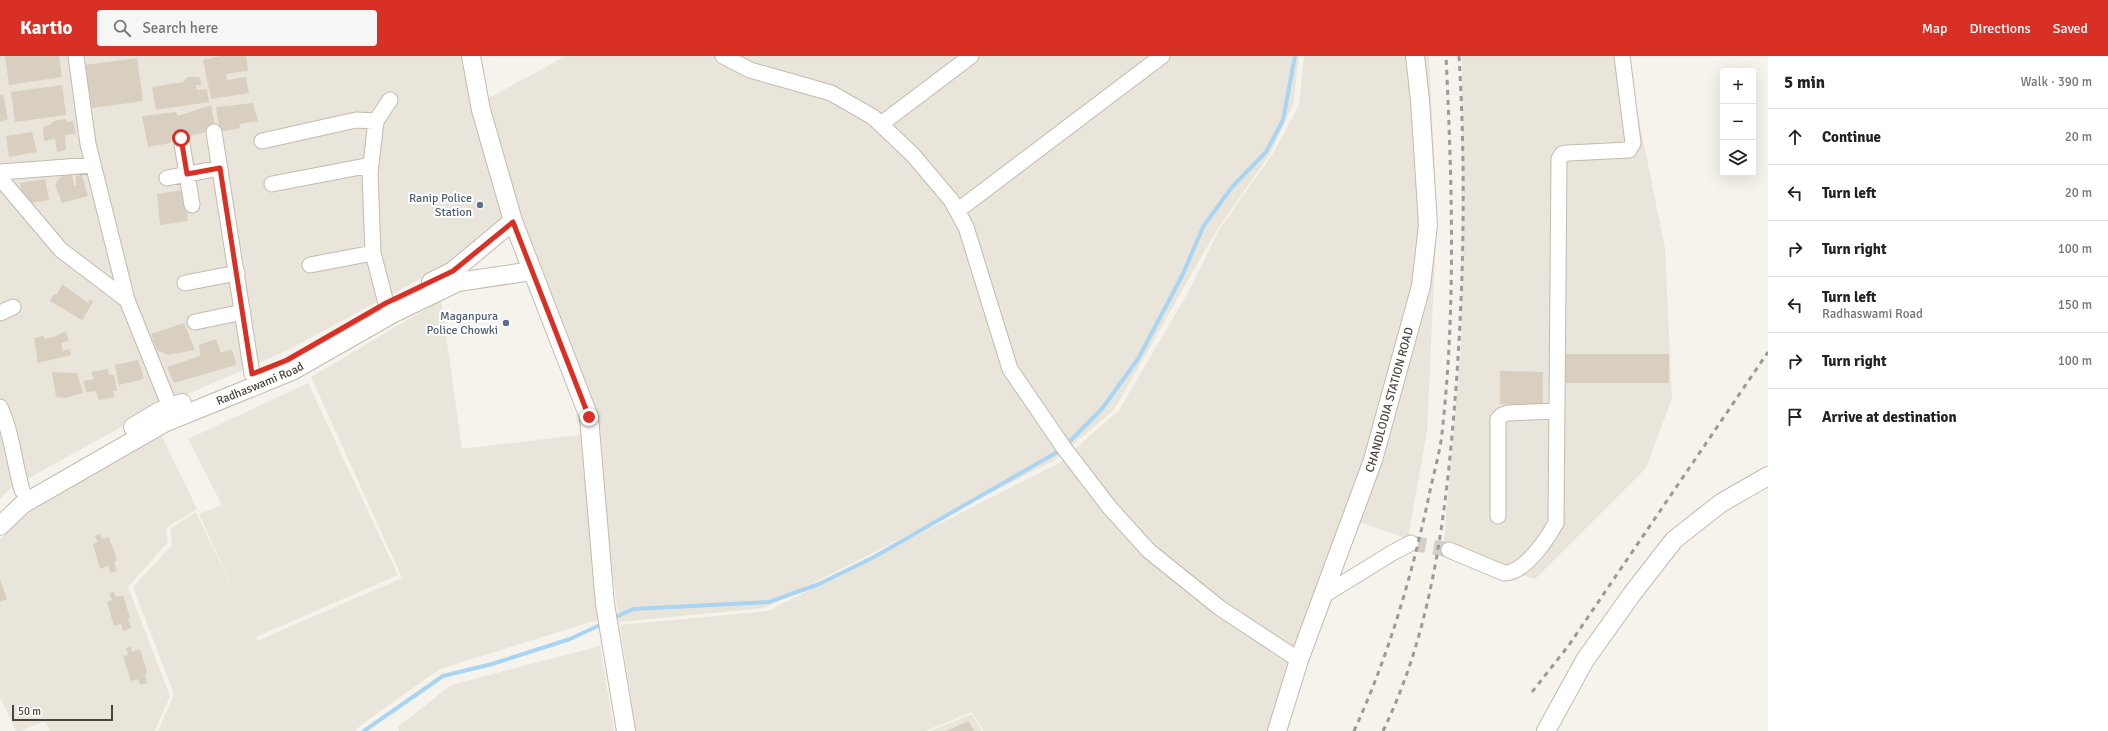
<!DOCTYPE html>
<meta charset="utf-8">
<style>
body{margin:0;font-family:Signika,sans-serif;background:#f6f6f6;color:#222}
.controls{position:absolute;right:12px;top:12px;display:grid;overflow:hidden;border-radius:4px;box-shadow:0 4px 16px #0002}
.controls button{width:36px;height:36px;display:grid;place-items:center;padding:0;border:0;border-bottom:1px solid #e0e0e0;background:#fff;color:#222;font:20px sans-serif}
.scale{position:absolute;left:12px;bottom:10px;width:101px;box-sizing:border-box;padding-left:4px;border:2px solid #4b4439;border-top:0;font-size:11px;line-height:14px;white-space:nowrap;color:#4b4439;-webkit-text-stroke:3px #fff;paint-order:stroke}
.stop{position:absolute;width:12px;height:12px;margin:-9px;border:3px solid #d93025;border-radius:50%;background:#fff}
.stop.end{background:#d93025;border-color:#fff;box-shadow:0 1px 4px #0008}
.list{margin:0;padding:0;list-style:none}
h2{display:flex;justify-content:space-between;align-items:center;height:52px;margin:0;padding:0 16px;font-size:17px}
h2 small{font-size:13px;font-weight:400;color:#767676}
.list li{display:grid;grid-template-columns:26px 1fr auto;gap:12px;align-items:center;box-sizing:border-box;height:56px;padding:0 16px;border-top:1px solid #e0e0e0}
.list b{display:block;font-size:15px;white-space:nowrap}
.list p{margin:0;font-size:13px;white-space:nowrap;color:#767676}
.list em{font-size:13px;font-style:normal;color:#767676}
.icon{flex:none;width:22px;height:22px;fill:none;stroke:currentColor;stroke-width:2;stroke-linecap:round;stroke-linejoin:round}
.map{position:relative;flex:none;width:1768px;height:675px;overflow:hidden}
header{display:flex;align-items:center;gap:24px;box-sizing:border-box;height:56px;padding:0 20px;background:#d93025;color:#fff}
header strong{font-size:19px}
nav{display:flex;gap:22px;margin-inline-start:auto;font-size:14px}
.search{width:280px;height:36px;background:#f6f6f6;display:flex;align-items:center;gap:10px;box-sizing:border-box;padding:0 14px;border-radius:4px;color:#767676;font-size:15px}
main{display:flex}
aside{flex:1;background:#fff}
.map>svg:first-child{display:block}
.residential{fill:#eae5da}
.lines{fill:none;stroke-linecap:round;stroke-linejoin:round}
.stream{stroke:#a9d4f2;stroke-width:4}
.building{fill:#d8cfc1}
.minor-tunnel{stroke:#d4d0c8;stroke-width:15;stroke-dasharray:15 8;stroke-linecap:butt}
.minor-casing{stroke:#c2bbae;stroke-width:17}
.tertiary-casing{stroke:#c2bbae;stroke-width:20}
.minor{stroke:#fff;stroke-width:15}
.tertiary{stroke:#fff;stroke-width:18}
.rail{stroke:#9a9a9a;stroke-width:3;stroke-dasharray:5 5;stroke-linecap:butt}
.route{stroke:#d93025;stroke-width:5}
.service-dot{fill:#5c6f8a;stroke:#fff;stroke-width:1.5}
.labels{text-anchor:middle;stroke-width:4;stroke-linejoin:round;paint-order:stroke}
.service-label{font-size:12px;fill:#4e5e75;stroke:#fff;text-anchor:end}
.street-label{font-size:12px;fill:#4b4439;stroke:#fff}
</style>
<header>
<strong>Kartio</strong>
<div class="search"><svg class="icon" aria-label="search" viewBox="0 0 24 24"><circle cx="10" cy="10" r="6"/><path d="M15 15l6 6"/></svg>Search here</div>
<nav><a>Map</a><a>Directions</a><a>Saved</a></nav>
</header>
<main>
<div class="map">
<svg width="1768" height="675" viewBox="0 0 1768 675">
<rect width="100%" height="100%" fill="#f6f3ec"/>
<path class="residential" d="M0 0H461L505 166 446 209 286 295 150 355 11 432 0 443Z
M566 0H1299L1293 49 1270 98 1215 177 1114 354 1055 404 764 552 619 566 592 360 517 164 487 43Z
M1304 0H1429L1437 161 1427 375 1408 483 1354 464 1277 675H984L972 656 925 675H636L620 569 768 555 1059 407 1119 354 1189 235 1218 175 1272 99 1299 49Z
M1462 0H1626L1665 192 1672 342 1646 412 1535 523 1443 496 1461 289Z
M441 244 462 393 587 378 597 564 440 613 362 668 355 675H158L174 638 133 531 172 489 170 473 196 456 235 538 199 458 222 449 188 383 308 327 398 519 256 581 257 585 402 522 311 321Z
M162 380 197 453 166 472 168 486 128 531 170 640 155 675H50L45 665 21 675H16L0 641V483L31 454Z
M600 590 614 675H399L398 671 451 629Z
M972 658 982 675H930Z"/>
<g class="lines">
<path class="stream" d="M1066 389 1101 354 1138 303 1183 218 1203 171 1232 131 1266 96 1283 64 1295 0
M616 561 633 553 769 546 819 528 874 501 1061 394
M364 675 443 620 492 608 570 583 600 569"/>
</g>
<path class="building" d="M5 0H59L62 21 9 29Z
M221 0H246L248 15 226 18 227 24 246 21 249 37 211 43 203 4Z
M137 2 143 45 92 52 85 9Z
M187 21H199L202 29H196L197 34 207 33 209 46 156 54 152 31 183 26Z
M62 29 66 59 15 66 11 36Z
M3 38 8 63 0 66V39Z
M253 47 258 65 239 68 240 72 220 76 216 51Z
M211 49 216 74 184 81 179 78 170 87 148 91 142 60 176 56 178 60Z
M66 63V66L73 65 76 78 65 79 66 94 57 96 55 83 44 85 43 71 50 69 54 65Z
M32 76 37 96 9 101 6 80Z
M72 118 74 130 76 129V120L82 119 88 140 62 147 55 129 60 121Z
M45 123 49 144 24 148 20 127Z
M183 134 188 165 160 169 157 138Z
M62 228 88 247 90 243 93 246 82 264 50 245 54 238H57Z
M184 267 195 294 168 299 157 294 151 278Z
M66 275 69 285 61 287 63 295 70 293 71 299 38 307 34 282 43 280 45 283 54 281Z
M216 283 221 297 231 293 234 299 236 309 174 327 167 311 200 300 199 289Z
M1565 298H1669V327H1565Z
M138 304 144 323 119 329 115 309Z
M108 313 109 319H114L117 335H113L115 341 99 344 96 335 86 336 83 325 94 323 91 316Z
M1500 315 1543 316V349L1500 348Z
M52 316 77 317 83 337 65 342 56 341Z
M100 478 102 483 109 481 117 504 114 506 117 515 110 517 108 510 100 513 93 488 98 486 95 480Z
M0 523 7 543 0 546Z
M114 536 116 541 123 539 130 562 128 563 131 572 123 575 121 568 114 570 107 546 112 544 109 537Z
M131 591 132 596 140 593 147 616 145 618 147 627 140 629 138 623 131 625 123 600 128 599 126 592Z
M969 665 974 675H946Z"/>
<g class="lines">
<path class="minor-tunnel" d="M1411 487 1449 494"/>
<defs>
<path id="minor" d="M76 0 88 88 127 244
M723 0 750 14 831 37 873 61 913 99 951 144 966 171 1010 313 1064 392 1110 452 1149 495 1220 552 1299 604
M881 68 971 0
M214 76 252 318
M181 82 192 149
M262 85 356 64 376 65
M0 116 93 109
M0 122 61 194 127 244 170 351
M167 122 220 112
M272 128 371 109
M957 155 1162 0
M310 209 373 197
M185 227 237 217
M386 247 373 197 370 117 376 65 390 44
M0 257 13 251
M195 266 243 256
M0 351C12 377 14 406 22 434
M1498 460V363L1502 359 1508 357 1557 355
M1449 494 1504 517C1525 517 1547 483 1556 467L1559 103 1562 98 1568 97 1629 94 1633 87 1622 0
M1324 539 1392 497 1411 487"/>
<g id="tertiary">
<path d="M471 0 481 54 513 165 589 361 605 548 626 675"/>
<path d="M431 226 453 215 513 165"/>
<path d="M133 371 158 356 182 347"/>
<path id="s1" d="M0 470 23 448 164 367 292 315 392 258 458 226 532 215"/>
<path id="s2" d="M1277 675 1299 604 1373 404 1421 230 1428 169 1420 44 1415 0"/>
<path d="M1546 675 1585 604 1632 538 1674 484 1721 447 1768 420"/>
</g>
</defs>
<use href="#minor" class="minor-casing"/>
<use href="#tertiary" class="tertiary-casing"/>
<use href="#minor" class="minor"/>
<use href="#tertiary" class="tertiary"/>
<path class="rail" d="M1532 636 1569 589 1768 296
M1354 675C1389 599 1413 516 1430 435 1434 416 1440 396 1442 377 1456 252 1452 125 1446 0
M1383 675C1433 572 1446 457 1455 344 1464 230 1466 114 1459 0"/>
</g>
<g class="lines">
<path class="route" d="M181 82 187 118 220 112 252 318 287 304 386 247 453 215 513 166 589 361"/>
</g>
<g class="service-dot">
<circle cx="480" cy="149" r="4"/>
<circle cx="506" cy="267" r="4"/>
</g>
<g class="labels">
<g class="service-label">
<text x="472" y="146">Ranip Police<tspan x="472" dy="14">Station</tspan></text>
<text x="498" y="264">Maganpura<tspan x="498" dy="14">Police Chowki</tspan></text>
</g>
<g class="street-label">
<text dy="4" stroke="none"><textPath href="#s1" startOffset="298">Radhaswami Road</textPath></text>
<text dy="4" stroke="none"><textPath href="#s2" startOffset="350">CHANDLODIA STATION ROAD</textPath></text>
</g>
</g>
</svg>
<div class="controls">
<button>+</button>
<button>−</button>
<button><svg class="icon" aria-label="layers" viewBox="0 0 24 24"><path d="M12 4l9 5-9 5-9-5zM3 14l9 5 9-5"/></svg></button>
</div>
<div class="scale">50 m</div>
<div class="stop" style="left:181px;top:82px"></div>
<div class="stop end" style="left:589px;top:361px"></div>
</div>
<aside>
<h2>5 min<small>Walk · 390 m</small></h2>
<ul class="list">
<li><svg class="icon" aria-label="ahead" viewBox="0 0 24 24"><path d="M12 20V5M6 11l6-6 6 6"/></svg><div><b>Continue</b></div><em>20 m</em></li>
<li><svg class="icon" aria-label="left" viewBox="0 0 24 24"><path d="M17 20v-9H6M10 6l-5 5 5 5"/></svg><div><b>Turn left</b></div><em>20 m</em></li>
<li><svg class="icon" aria-label="right" viewBox="0 0 24 24"><path d="M7 20v-9h11M14 6l5 5-5 5"/></svg><div><b>Turn right</b></div><em>100 m</em></li>
<li><svg class="icon" aria-label="left" viewBox="0 0 24 24"><path d="M17 20v-9H6M10 6l-5 5 5 5"/></svg><div><b>Turn left</b><p>Radhaswami Road</p></div><em>150 m</em></li>
<li><svg class="icon" aria-label="right" viewBox="0 0 24 24"><path d="M7 20v-9h11M14 6l5 5-5 5"/></svg><div><b>Turn right</b></div><em>100 m</em></li>
<li><svg class="icon" aria-label="arrive" viewBox="0 0 24 24"><path d="M6 21V4h12l-3 4 3 4H6"/></svg><div><b>Arrive at destination</b></div></li>
</ul>
</aside>
</main>
